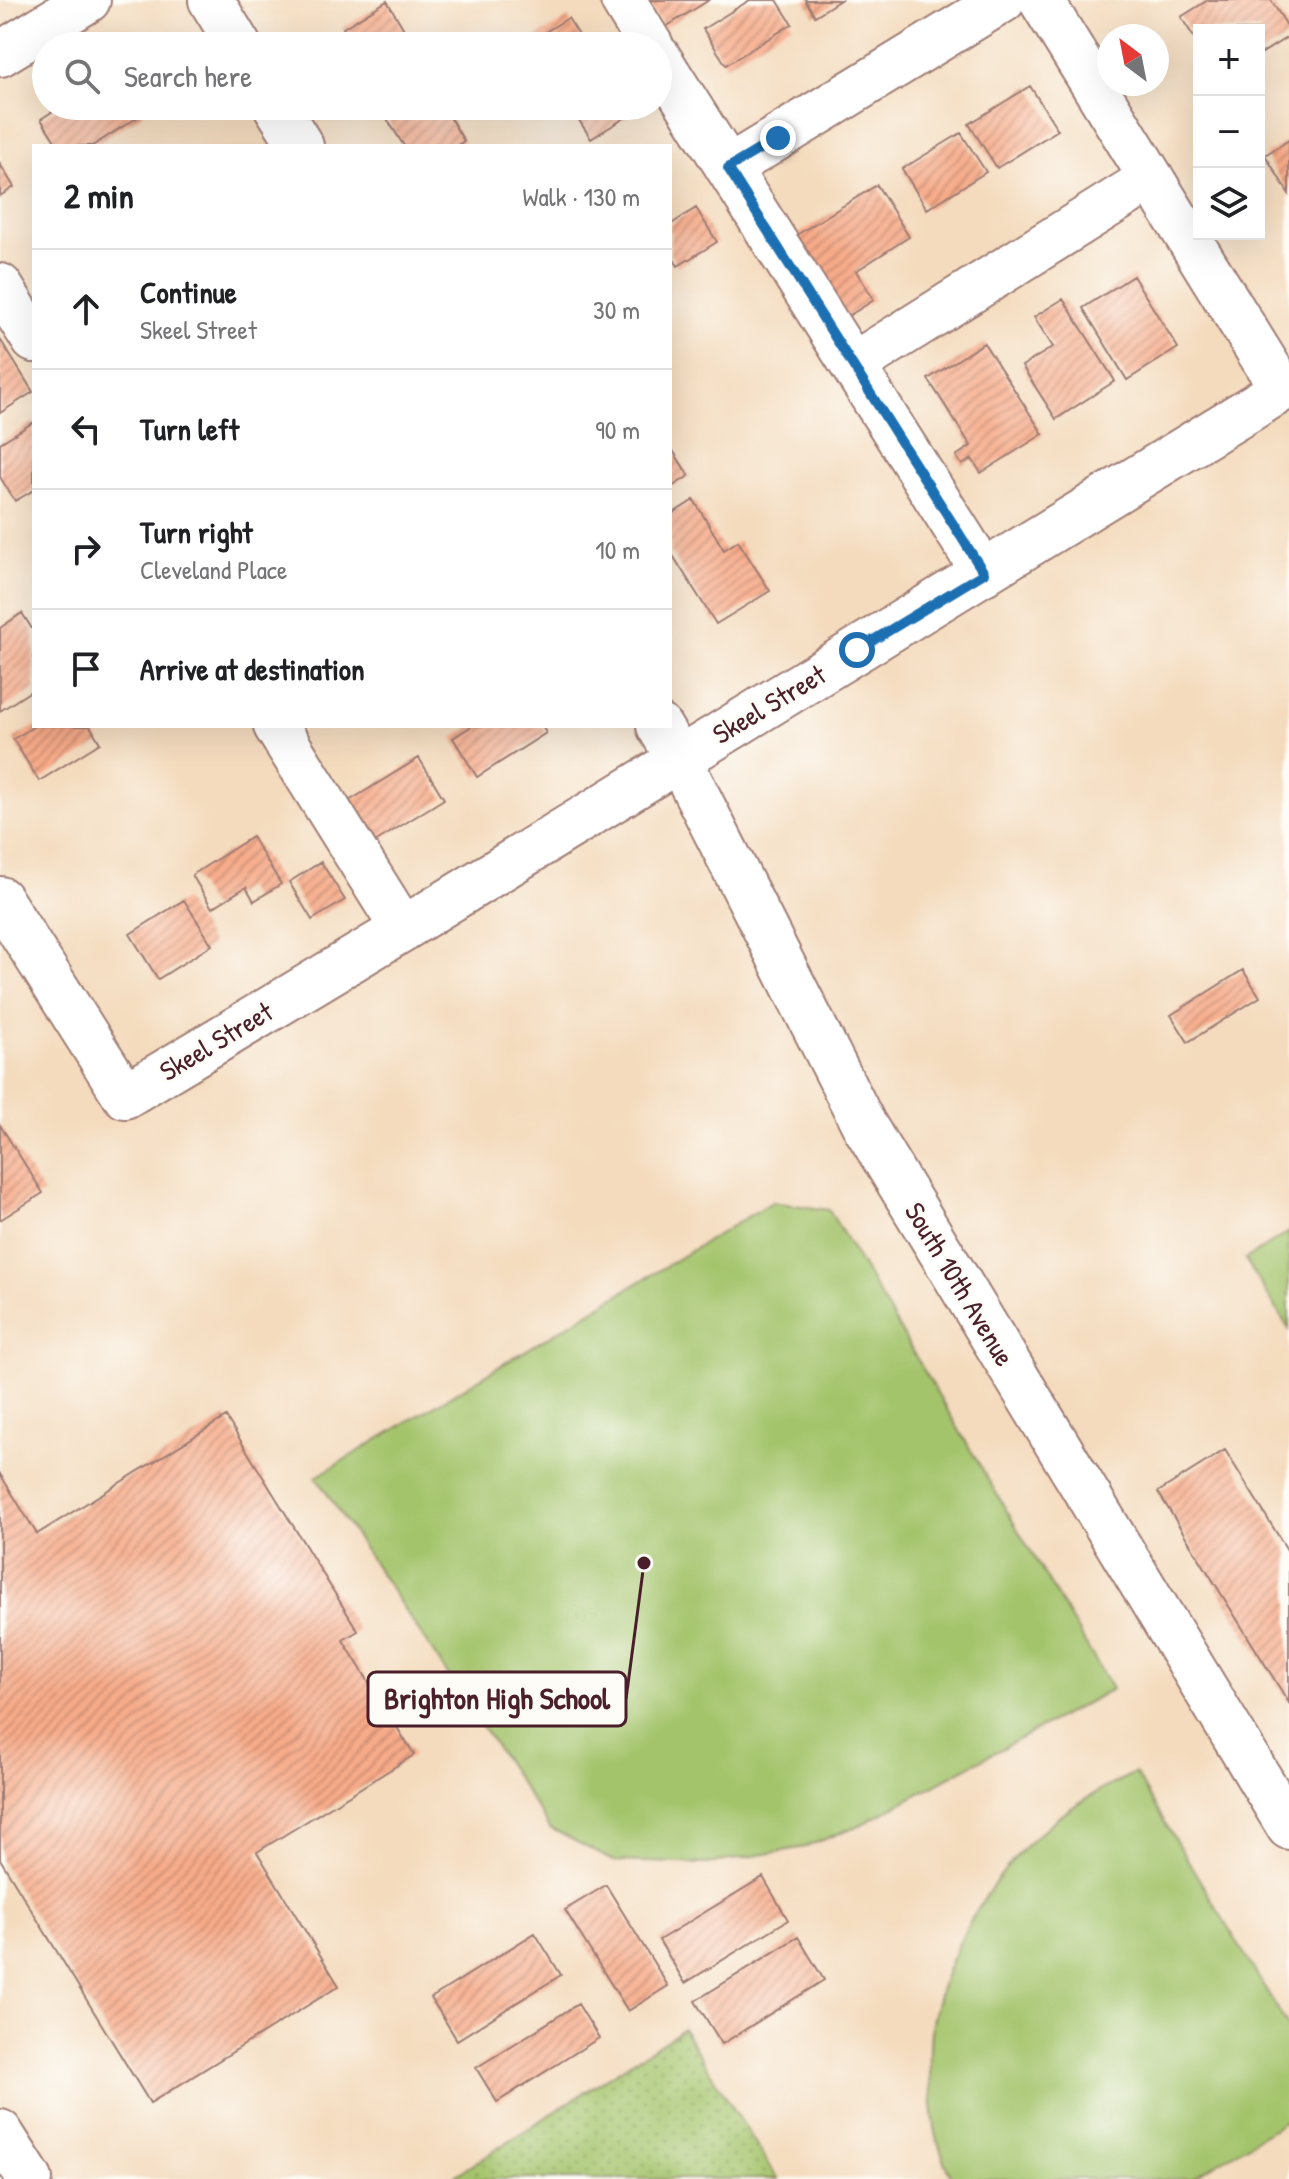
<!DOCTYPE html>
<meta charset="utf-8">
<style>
body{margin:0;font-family:"Patrick Hand",sans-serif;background:#f2f2f2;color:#202124}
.controls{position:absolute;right:24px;top:24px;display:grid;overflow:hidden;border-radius:0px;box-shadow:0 8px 32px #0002}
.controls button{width:72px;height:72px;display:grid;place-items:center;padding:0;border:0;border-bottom:2px solid #e0e0e0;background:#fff;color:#202124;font:40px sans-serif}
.compass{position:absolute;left:1097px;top:24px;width:72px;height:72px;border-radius:50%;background:#fff;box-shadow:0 8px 32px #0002;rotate:328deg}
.stop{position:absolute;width:24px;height:24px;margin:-18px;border:6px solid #1f6fb2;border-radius:50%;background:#fff}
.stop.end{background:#1f6fb2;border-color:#fff;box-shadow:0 2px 8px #0008}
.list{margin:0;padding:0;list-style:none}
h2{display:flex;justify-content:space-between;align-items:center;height:104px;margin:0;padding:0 32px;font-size:34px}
h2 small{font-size:26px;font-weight:400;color:#757577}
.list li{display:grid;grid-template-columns:52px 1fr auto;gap:24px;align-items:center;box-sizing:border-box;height:120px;padding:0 32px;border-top:2px solid #e0e0e0}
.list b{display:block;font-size:30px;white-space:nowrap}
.list p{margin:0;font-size:26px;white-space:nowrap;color:#757577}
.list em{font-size:26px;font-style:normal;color:#757577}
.icon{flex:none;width:44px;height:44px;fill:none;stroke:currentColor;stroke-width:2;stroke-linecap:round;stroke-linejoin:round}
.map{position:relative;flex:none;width:1289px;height:2179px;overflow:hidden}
.search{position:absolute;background:#fff;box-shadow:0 8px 32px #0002;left:32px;top:32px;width:640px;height:88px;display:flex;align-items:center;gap:20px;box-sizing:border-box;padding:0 28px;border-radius:44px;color:#757577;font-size:30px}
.panel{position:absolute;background:#fff;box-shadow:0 8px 32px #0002;left:32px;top:144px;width:640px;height:584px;border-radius:0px}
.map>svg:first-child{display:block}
.park{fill:url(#park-dots);stroke:#77724c;stroke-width:2}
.garden{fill:#a4c46c;stroke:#77724c;stroke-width:2}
.building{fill:url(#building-hatch)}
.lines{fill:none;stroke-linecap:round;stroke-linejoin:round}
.minor-casing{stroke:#9f7d74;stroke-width:48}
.minor{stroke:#fff;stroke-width:44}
.route{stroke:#1f6fb2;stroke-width:10}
.labels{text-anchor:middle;stroke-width:6;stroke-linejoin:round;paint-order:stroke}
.street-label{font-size:28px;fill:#4a1f2b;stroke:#fdfcf7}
.leader{fill:none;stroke:#4a1f2b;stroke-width:3}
.callout-dot{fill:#4a1f2b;stroke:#fdfcf7;stroke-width:3}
.callout{fill:#fdfcf7;stroke:#4a1f2b;stroke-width:3}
.callout-label{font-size:30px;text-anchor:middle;font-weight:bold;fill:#4a1f2b}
</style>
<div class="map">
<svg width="1289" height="2179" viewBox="0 0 1289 2179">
<defs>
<pattern id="park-dots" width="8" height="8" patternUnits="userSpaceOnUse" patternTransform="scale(2)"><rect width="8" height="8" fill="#a4c46c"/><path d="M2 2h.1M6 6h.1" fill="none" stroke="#889f59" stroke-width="1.8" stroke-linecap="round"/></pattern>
<pattern id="building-hatch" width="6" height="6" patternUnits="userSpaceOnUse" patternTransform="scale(2)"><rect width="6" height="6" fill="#f7ab89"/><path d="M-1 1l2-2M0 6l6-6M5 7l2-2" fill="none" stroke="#ca8b70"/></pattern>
</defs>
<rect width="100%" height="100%" fill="#fdfcf7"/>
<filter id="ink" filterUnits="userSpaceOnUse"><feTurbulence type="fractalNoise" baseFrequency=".0125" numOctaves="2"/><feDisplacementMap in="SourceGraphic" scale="16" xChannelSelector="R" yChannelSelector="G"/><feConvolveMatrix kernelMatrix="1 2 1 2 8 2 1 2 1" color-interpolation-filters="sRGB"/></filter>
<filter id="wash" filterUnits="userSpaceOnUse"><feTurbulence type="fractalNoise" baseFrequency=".006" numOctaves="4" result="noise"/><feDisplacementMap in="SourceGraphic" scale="32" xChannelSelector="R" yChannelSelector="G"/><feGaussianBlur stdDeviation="1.8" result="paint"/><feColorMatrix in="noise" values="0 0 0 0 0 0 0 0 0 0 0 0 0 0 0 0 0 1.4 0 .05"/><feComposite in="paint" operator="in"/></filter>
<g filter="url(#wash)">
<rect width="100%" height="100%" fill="#f4dbbe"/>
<path class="park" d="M683 2029 778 2179H450Z"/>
<path class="garden" d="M772 1202 829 1210 1112 1689 866 1822 806 1847 707 1864 613 1861 550 1828 316 1477Z
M1289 1232V1329L1245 1259Z
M1135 1773 1289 2028V2119L1191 2179H953C948 2168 942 2157 939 2145 930 2114 927 2049 933 2018 948 1947 995 1868 1051 1823 1077 1802 1105 1787 1135 1773Z"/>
<g id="blocks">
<path class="building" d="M647 0H709L664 28Z
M750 0H777L792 24 726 65 703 29Z
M805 0H840L815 16Z
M1208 0H1271L1289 29V36L1259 55V30H1199V45L1181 17Z
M387 1 414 46H354L343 28Z
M568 18 586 46H538L534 39Z
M1030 86 1058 130 997 168 969 124Z
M61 106H138L143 114 92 146H58L41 119Z
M379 106H443L464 141 456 146H404Z
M570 106H626L631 114 591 139Z
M961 133 986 172 927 209 902 169Z
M1289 140V194L1265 155Z
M0 164 14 187 0 196Z
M877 185 909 237 856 271 874 300 842 320 790 239Z
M696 208 717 242 678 266 670 254V225Z
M1133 276 1178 348 1127 380 1083 308Z
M1063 299 1115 381 1056 419 1022 366 1053 347 1034 317Z
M0 339 33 392 0 413Z
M984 343 1043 434 981 473 972 459 962 465 956 456 971 446 928 379Z
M34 422V490L15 501 0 477V443Z
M670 446 689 476 670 488Z
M694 500 724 550 738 541 770 591 716 624 670 551V515Z
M22 613 34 632V689L0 711V628Z
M35 726H90L100 743 39 781 13 739Z
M472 726H542L546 733 477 777 453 738Z
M419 758 444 799 375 842 349 801Z
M252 837 281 884 254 901 246 887 212 908 192 875Z
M321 862 345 900 312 920 289 882Z
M184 900 212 945 158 979 130 934Z
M1243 970 1260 997 1188 1042 1171 1015Z
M0 1125 43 1193 0 1220Z
M226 1417 358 1631 343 1640 414 1755 257 1852 339 1986 150 2103 0 1859V1474L37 1534Z
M1225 1450 1289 1553V1703L1158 1492Z
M763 1877 788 1920 685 1983 659 1940Z
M606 1885 668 1986 628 2011 565 1910Z
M535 1933 561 1975 457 2040 431 1998Z
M798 1937 824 1980 722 2044 695 2001Z
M578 2004 599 2038 497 2102 476 2068Z"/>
</g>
</g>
<g filter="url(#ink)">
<use href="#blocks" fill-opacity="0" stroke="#9f7d74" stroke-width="2"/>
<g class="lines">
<defs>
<path id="minor" d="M211 0 239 46
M623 0 651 46
M1041 0 1282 389
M0 54 88 0
M658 57 984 573
M276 106 301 146
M728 168 1003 0
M0 286 34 340
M853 365 1150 179
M276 726 403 929
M659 726 679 759 864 1125 1289 1827
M0 899 125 1096 403 929 1289 385
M0 2132 30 2179"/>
</defs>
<use href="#minor" class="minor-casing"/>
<use href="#minor" class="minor"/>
</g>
</g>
<g class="lines" filter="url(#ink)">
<path class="route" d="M778 138 728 168 984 573 857 650"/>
</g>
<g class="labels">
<g class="street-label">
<text transform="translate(769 704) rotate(-31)" y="10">Skeel Street</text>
<text transform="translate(216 1041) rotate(-31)" y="10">Skeel Street</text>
<text transform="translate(960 1284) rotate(59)" y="10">South 10th Avenue</text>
</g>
</g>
<path class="leader" d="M644 1563L626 1699"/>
<circle class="callout-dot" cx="644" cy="1563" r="8"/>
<rect class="callout" x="368" y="1672" width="258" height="54" rx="8"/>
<g class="callout-label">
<text x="497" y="1709">Brighton High School</text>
</g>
</svg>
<div class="controls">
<button>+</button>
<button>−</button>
<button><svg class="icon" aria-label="layers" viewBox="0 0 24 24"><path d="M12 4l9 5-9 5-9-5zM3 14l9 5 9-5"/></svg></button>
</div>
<svg class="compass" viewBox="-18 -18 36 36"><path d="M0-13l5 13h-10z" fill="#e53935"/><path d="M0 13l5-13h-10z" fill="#757577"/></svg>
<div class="stop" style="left:857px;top:650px"></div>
<div class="stop end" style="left:778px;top:138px"></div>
<div class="search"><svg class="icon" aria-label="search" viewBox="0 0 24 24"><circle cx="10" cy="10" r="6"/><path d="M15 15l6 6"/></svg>Search here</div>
<section class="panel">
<h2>2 min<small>Walk · 130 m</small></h2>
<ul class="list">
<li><svg class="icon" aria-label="ahead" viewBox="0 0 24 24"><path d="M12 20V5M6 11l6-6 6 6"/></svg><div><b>Continue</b><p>Skeel Street</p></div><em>30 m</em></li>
<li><svg class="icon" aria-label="left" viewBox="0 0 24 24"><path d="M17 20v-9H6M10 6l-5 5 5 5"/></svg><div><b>Turn left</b></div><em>90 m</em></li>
<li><svg class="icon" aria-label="right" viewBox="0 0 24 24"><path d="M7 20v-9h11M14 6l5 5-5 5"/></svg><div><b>Turn right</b><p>Cleveland Place</p></div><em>10 m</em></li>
<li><svg class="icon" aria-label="arrive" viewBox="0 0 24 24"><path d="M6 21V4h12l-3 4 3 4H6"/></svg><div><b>Arrive at destination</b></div></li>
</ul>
</section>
</div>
